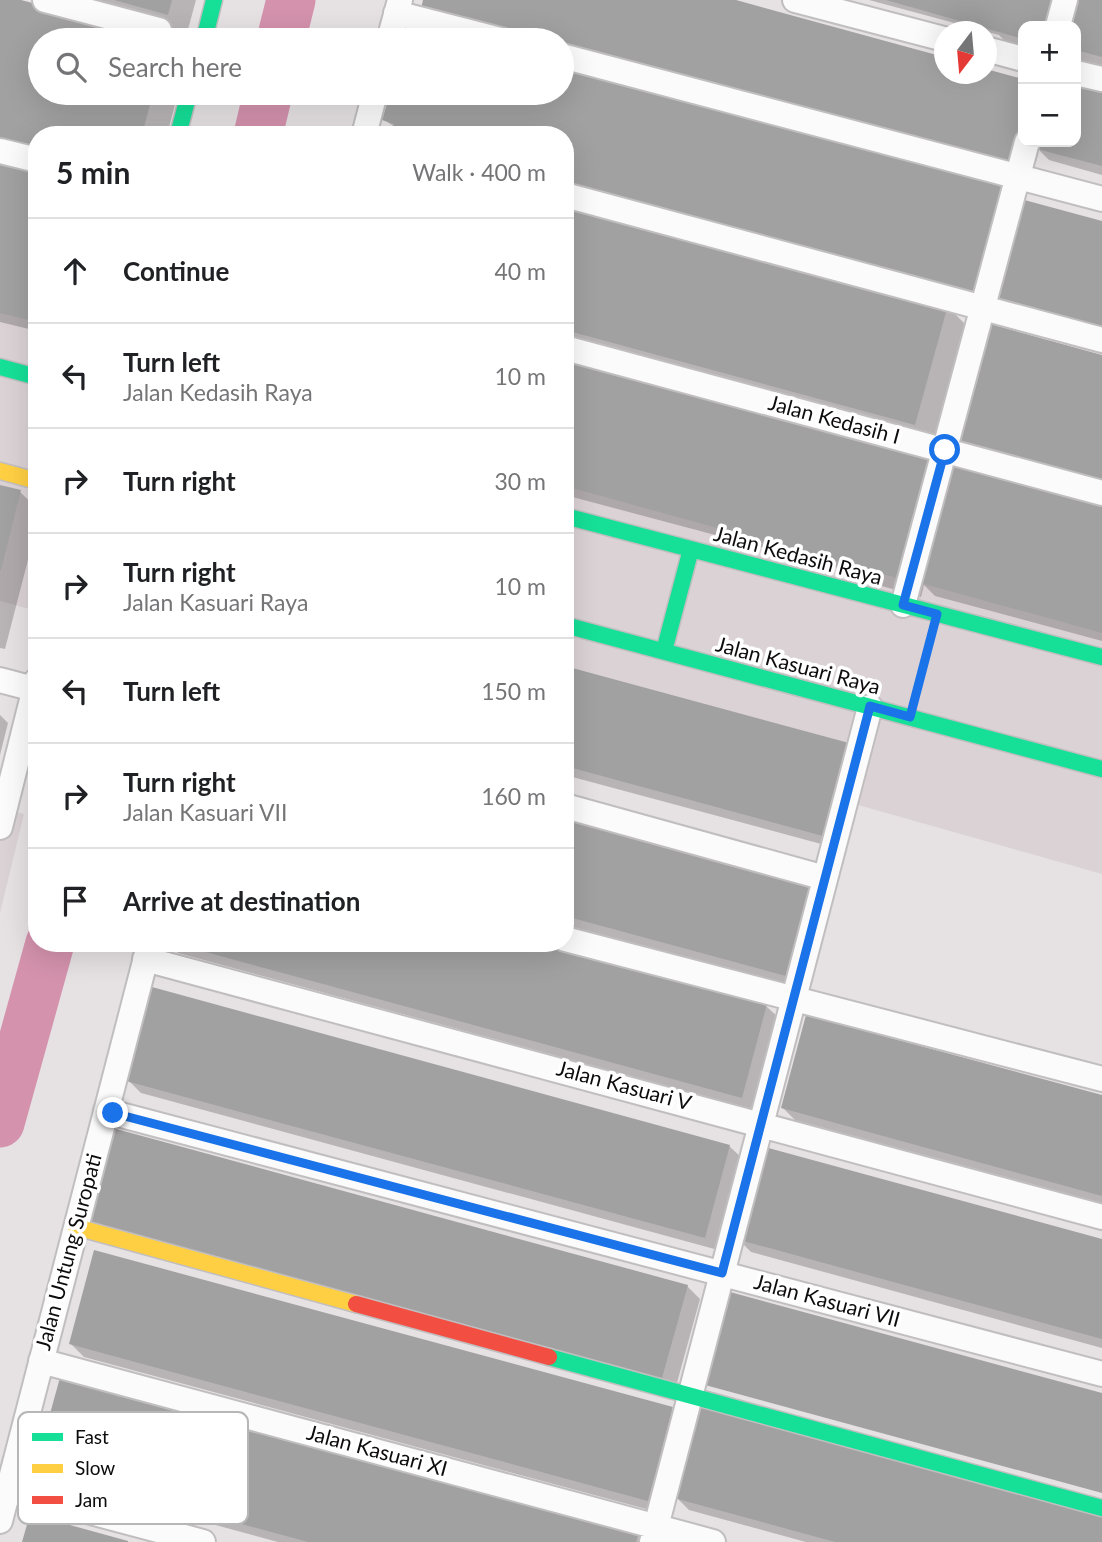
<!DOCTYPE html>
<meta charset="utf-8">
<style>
body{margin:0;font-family:Lato,sans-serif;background:#f2f2f2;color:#202124}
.controls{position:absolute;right:21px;top:21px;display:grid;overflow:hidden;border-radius:14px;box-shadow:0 7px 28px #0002}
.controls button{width:63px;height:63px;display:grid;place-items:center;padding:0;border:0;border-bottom:2px solid #e0e0e0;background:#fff;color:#202124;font:35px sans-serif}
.compass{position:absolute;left:934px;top:21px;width:63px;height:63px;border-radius:50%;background:#fff;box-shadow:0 7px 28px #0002;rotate:196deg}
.stop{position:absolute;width:21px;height:21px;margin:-16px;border:5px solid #1a73e8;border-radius:50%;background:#fff}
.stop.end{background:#1a73e8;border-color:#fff;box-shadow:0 2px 7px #0008}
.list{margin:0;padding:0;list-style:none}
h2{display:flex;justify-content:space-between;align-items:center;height:91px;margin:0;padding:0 28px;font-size:30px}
h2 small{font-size:23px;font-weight:400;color:#757577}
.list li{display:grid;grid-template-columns:46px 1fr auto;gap:21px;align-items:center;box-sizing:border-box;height:105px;padding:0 28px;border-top:2px solid #e0e0e0}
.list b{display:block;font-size:26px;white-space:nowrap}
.list p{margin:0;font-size:23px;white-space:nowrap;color:#757577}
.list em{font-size:23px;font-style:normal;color:#757577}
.icon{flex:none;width:38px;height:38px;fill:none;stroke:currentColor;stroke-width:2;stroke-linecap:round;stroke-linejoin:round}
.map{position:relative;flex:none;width:1102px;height:1542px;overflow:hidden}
.search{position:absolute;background:#fff;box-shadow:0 7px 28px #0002;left:28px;top:28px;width:546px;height:77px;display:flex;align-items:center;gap:18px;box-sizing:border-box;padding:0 24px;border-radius:38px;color:#757577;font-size:26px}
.panel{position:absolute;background:#fff;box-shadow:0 7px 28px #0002;left:28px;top:126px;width:546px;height:826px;border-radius:28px}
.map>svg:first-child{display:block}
.built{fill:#dbd2d6}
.shadow{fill:#0003}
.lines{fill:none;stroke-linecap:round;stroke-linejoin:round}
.river{stroke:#d492ad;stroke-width:49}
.building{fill:#a2a1a1}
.street-casing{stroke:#c1bec0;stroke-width:28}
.fast-casing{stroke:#c1bec0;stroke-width:19}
.slow-casing{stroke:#c1bec0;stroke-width:19}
.jam-casing{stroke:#c1bec0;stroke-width:19}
.path{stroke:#cecece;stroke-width:4.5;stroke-dasharray:5 5;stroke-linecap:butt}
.street{stroke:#fbfbfb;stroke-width:24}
.fast{stroke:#16e098;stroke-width:16}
.slow{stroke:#ffcf43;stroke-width:16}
.jam{stroke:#f24e42;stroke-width:16}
.route{stroke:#1a73e8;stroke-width:9}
.labels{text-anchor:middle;stroke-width:7;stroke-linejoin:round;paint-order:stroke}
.street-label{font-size:21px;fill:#0d0b0c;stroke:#fff}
.key{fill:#fff;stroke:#b6b6b6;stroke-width:2}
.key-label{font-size:19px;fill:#0d0b0c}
</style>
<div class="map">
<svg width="1102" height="1542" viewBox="0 0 1102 1542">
<rect width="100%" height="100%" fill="#e6e2e4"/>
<path class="built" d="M0 259 37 269V611L0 601Z
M565 422 1102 567V874L565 722Z
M0 808 24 814 0 913Z"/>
<path class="shadow" d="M0 0H14L166 39 40 40V93H178L167 135H37Z
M77 0H196L187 33Z
M425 0H729L944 59V74H986V70L1023 81V142H1076V85L1102 92V175L1049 160 1039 150 1036 162 1028 160 1007 182 1027 203 1102 223 951 310 967 326 935 444 565 337V135L395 127 384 120 401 105 404 93H562V40H419Z
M869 0H1102V66L1076 59V26H1023V47L1006 42 999 35Z
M0 166 37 176V331L0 322Z
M565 359 1102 506V641L935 596 924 585 921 597 871 583 861 574 565 495Z
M0 487 20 492 37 508V525L5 649 0 648Z
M565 667 861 757 836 848 565 775Z
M0 715 8 723 0 755Z
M565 818 817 886 806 990 565 925Z
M168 943H537L766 1006 780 1019 755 1110 178 953Z
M128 1080 729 1146 743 1159 718 1250 141 1093Z
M1102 1097V1204L796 1121 783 1108Z
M85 1220 687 1286 700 1299 675 1390Z
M738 1239 1102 1240V1348L751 1252Z
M71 1344 672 1409 685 1422 661 1513 84 1357Z
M37 1467 638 1533 648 1542H278L50 1480Z
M676 1497 1102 1542H806L689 1510Z"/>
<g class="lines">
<path class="river" d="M281 40 291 0
M258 135 268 93
M0 1123 50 943"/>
</g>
<path class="building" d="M0 0H21L167 38 40 40V93H153L142 135H37V153L0 143Z
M114 0H172L168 15Z
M423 0H736L944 57V74H986V69L1023 79V117L1009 174 562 52V40H520L420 13Z
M886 0H1055L1048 26H1023V39Z
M1072 0H1102V57L1076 50V26H1065Z
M422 23 482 40H417Z
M562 61 1011 184 978 304 565 192V135H391L394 124 382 120 388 100 400 103 403 93H562Z
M1076 83 1102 90V166L1033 148 1035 142H1076Z
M0 164 37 174V322L0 313Z
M1017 198 1102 221V328L990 298Z
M565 200 948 305 915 425 565 330Z
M983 322 1102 355V484L951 442Z
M565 357 935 458 901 579 565 486Z
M952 463 1102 504V633L920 583Z
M0 485 21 490 1 570H0Z
M565 666 849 743 823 836 565 766Z
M565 816 818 884 793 978 565 916Z
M544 943 767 1004 742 1098 176 944Z
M152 987 730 1145 705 1238 126 1081Z
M806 1015 1102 1095V1196L781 1108Z
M109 1127 688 1285 662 1378 83 1221Z
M761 1146 1102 1239V1339L736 1239Z
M94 1250 673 1407 648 1501 69 1344Z
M730 1292 1102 1393V1493L705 1385Z
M61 1374 639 1531 636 1542H308L35 1468Z
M697 1405 1102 1514V1542H835L674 1498Z
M30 1514 128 1541V1542H22Z"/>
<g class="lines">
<defs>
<path id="street" d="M45 0 159 30
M795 0 944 39
M396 13 501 40
M1058 26 1065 0
M389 40 400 0
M986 49 1023 59
M562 56 1102 199
M1076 73 1102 79
M364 135 375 93
M0 151 37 160
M565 195 1102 340
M565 348 1102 493
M903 605 1027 142
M0 680 34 689
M565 806 825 878
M0 827 37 680
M565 939 1102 1079
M145 959 1102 1217
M106 1111 1102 1374
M41 1361 713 1542
M8 1490 203 1542
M0 1521 149 946
M652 1542 870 707"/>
<path id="fast" d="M204 40 214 0
M178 135 189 93
M0 367 37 377
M565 516 1102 657
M565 625 1102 769
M664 651 691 549
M549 1357 1102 1508"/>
<path id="slow" d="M0 471 37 481
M76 1227 356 1304"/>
<path id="jam" d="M356 1304 549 1357"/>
</defs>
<use href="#street" class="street-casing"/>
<use href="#fast" class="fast-casing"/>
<use href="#slow" class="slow-casing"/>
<use href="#jam" class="jam-casing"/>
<path class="path" d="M918 688 930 642"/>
<use href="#street" class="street"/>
<use href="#fast" class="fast"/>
<use href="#slow" class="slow"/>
<use href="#jam" class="jam"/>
</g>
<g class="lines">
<path class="route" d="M113 1113 722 1273 870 706 910 717 937 614 903 605 945 450"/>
</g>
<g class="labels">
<g class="street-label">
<text transform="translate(834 420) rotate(15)" y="7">Jalan Kedasih I</text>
<text transform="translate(798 556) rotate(15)" y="7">Jalan Kedasih Raya</text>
<text transform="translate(798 666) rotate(15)" y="7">Jalan Kasuari Raya</text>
<text transform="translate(624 1086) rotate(15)" y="7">Jalan Kasuari V</text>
<text transform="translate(69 1252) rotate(-75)" y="7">Jalan Untung Suropati</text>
<text transform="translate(827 1301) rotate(15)" y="7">Jalan Kasuari VII</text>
<text transform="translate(377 1451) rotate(15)" y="7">Jalan Kasuari XI</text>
</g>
</g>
<rect x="18" y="1412" width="230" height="112" rx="10" class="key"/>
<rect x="32" y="1433" width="31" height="8" fill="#16e098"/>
<rect x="32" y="1464" width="31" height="9" fill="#ffcf43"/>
<rect x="32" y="1496" width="31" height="8" fill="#f24e42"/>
<g class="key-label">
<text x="75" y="1444">Fast</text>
<text x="75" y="1475">Slow</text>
<text x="75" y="1507">Jam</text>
</g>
</svg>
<div class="controls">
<button>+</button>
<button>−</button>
</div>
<svg class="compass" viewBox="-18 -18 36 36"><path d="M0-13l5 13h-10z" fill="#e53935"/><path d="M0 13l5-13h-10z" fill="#757577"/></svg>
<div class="stop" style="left:945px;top:450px"></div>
<div class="stop end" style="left:113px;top:1113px"></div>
<div class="search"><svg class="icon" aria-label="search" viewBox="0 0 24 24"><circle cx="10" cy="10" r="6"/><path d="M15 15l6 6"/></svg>Search here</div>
<section class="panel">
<h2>5 min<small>Walk · 400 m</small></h2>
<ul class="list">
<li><svg class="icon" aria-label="ahead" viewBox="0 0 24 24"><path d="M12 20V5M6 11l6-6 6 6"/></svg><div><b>Continue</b></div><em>40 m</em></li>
<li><svg class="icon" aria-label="left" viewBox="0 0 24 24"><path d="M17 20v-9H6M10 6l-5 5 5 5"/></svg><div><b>Turn left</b><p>Jalan Kedasih Raya</p></div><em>10 m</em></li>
<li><svg class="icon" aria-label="right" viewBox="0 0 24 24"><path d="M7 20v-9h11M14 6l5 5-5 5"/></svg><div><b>Turn right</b></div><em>30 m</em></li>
<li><svg class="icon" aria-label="right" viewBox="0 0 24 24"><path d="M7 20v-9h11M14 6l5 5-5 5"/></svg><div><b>Turn right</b><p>Jalan Kasuari Raya</p></div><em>10 m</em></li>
<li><svg class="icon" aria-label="left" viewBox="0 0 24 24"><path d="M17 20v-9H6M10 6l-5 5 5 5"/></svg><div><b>Turn left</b></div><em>150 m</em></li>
<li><svg class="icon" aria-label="right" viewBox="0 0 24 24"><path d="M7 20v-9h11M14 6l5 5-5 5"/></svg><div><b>Turn right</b><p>Jalan Kasuari VII</p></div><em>160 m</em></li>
<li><svg class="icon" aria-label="arrive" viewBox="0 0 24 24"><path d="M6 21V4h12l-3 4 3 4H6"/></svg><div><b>Arrive at destination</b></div></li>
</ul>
</section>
</div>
